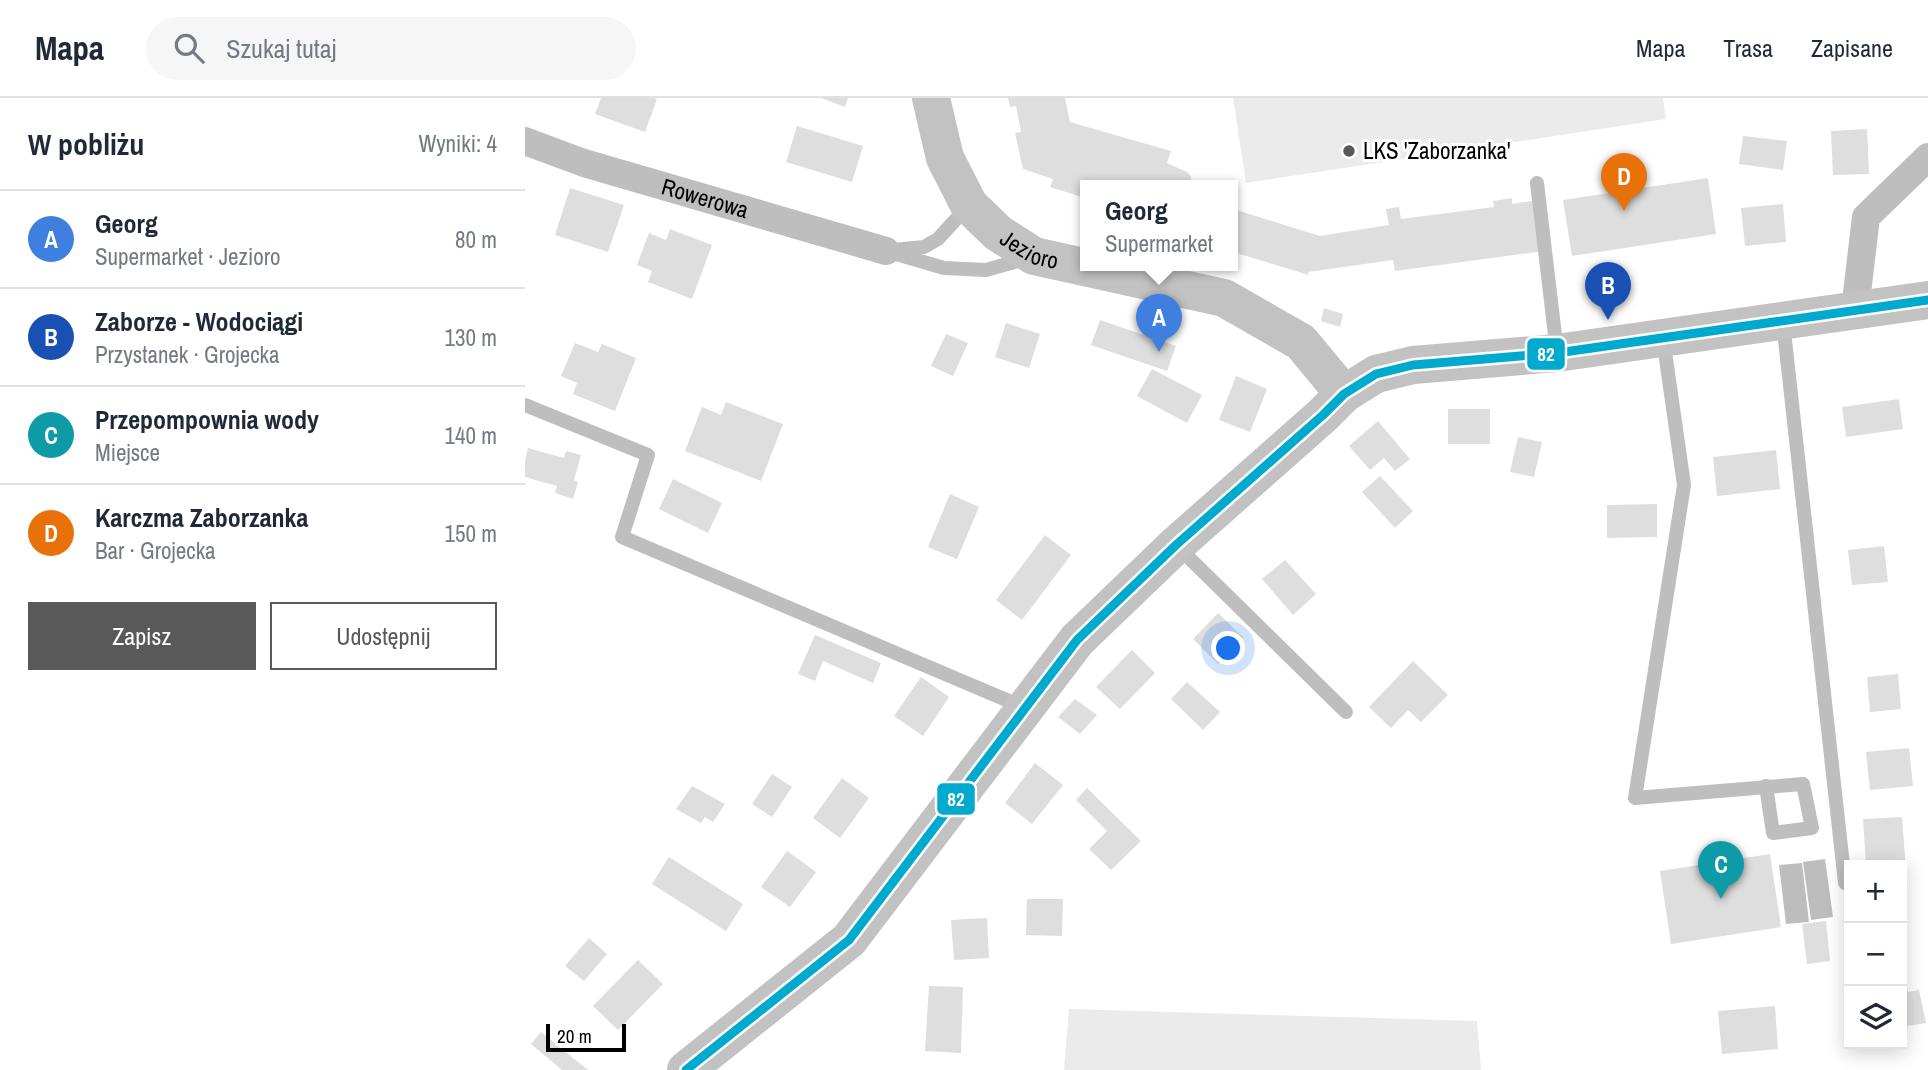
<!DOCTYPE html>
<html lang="pl">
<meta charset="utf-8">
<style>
body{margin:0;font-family:"Archivo Narrow",sans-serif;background:#f6f6f7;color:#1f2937}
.controls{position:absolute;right:21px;bottom:21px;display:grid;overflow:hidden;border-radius:0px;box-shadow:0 4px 18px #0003}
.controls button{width:63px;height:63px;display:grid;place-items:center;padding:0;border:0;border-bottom:2px solid #e0e1e3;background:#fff;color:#1f2937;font:35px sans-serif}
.scale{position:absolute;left:21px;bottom:18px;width:80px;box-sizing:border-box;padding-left:7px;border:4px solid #000;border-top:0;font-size:19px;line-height:24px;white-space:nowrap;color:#000;-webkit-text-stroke:5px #fff;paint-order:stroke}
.you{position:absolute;left:704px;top:551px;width:24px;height:24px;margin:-18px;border:5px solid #fff;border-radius:50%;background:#1a73e8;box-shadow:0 0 0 10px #1a73e833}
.badge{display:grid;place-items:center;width:46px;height:46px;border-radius:50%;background:#595959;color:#fff;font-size:23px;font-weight:700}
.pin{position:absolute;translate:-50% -58px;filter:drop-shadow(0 2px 4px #0008)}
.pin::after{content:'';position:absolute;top:37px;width:24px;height:21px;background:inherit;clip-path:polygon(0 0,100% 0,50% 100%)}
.popup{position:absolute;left:555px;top:82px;width:158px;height:91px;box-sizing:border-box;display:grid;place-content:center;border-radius:0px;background:#fff;filter:drop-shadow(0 2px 5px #0005);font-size:23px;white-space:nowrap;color:#747a83}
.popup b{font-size:26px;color:#1f2937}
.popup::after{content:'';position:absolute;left:50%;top:100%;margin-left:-14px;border:14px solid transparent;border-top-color:#fff}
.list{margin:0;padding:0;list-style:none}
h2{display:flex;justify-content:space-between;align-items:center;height:91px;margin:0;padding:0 28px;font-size:30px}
h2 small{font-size:23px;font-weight:400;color:#747a83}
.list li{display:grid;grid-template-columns:46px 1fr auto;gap:21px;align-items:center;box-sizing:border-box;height:98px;padding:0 28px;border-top:2px solid #e0e1e3}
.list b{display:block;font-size:26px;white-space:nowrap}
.list p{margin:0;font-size:23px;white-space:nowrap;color:#747a83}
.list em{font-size:23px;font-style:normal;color:#747a83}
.actions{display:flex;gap:14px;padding:21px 28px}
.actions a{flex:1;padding:16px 0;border:2px solid #595959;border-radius:0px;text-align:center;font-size:24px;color:#595959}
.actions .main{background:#595959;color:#fff}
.icon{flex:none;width:38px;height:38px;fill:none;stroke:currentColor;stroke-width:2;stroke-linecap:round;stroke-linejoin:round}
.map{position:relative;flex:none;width:1403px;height:972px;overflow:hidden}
header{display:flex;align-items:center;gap:42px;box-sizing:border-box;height:98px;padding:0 35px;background:#fff;border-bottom:2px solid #e0e1e3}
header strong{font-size:33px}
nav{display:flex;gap:38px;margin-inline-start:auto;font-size:24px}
.search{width:490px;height:63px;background:#f6f6f7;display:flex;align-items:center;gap:18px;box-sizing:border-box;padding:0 24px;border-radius:38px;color:#747a83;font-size:26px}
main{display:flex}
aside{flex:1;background:#fff}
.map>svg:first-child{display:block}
.green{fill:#ebebeb}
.water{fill:#bdbdbd}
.building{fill:#dedede}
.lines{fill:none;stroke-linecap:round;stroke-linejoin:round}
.lane{stroke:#bebebe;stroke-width:14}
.street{stroke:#bebebe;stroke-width:28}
.secondary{stroke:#c2c2c2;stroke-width:38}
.bus-1-casing{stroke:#fff;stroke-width:14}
.bus-1{stroke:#00a9ce;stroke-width:9}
.poi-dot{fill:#595959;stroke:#fff;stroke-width:2.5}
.labels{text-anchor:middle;stroke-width:6;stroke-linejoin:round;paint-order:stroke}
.poi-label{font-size:23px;fill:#000;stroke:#fff;text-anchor:start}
.street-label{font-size:23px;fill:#000;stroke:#fff}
.line-badge{stroke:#fff;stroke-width:2.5}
.badge-label{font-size:19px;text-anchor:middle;font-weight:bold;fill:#fff}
</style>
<header>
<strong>Mapa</strong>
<div class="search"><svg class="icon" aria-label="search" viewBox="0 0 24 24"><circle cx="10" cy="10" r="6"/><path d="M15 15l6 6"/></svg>Szukaj tutaj</div>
<nav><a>Mapa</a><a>Trasa</a><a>Zapisane</a></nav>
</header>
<main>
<aside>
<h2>W pobliżu<small>Wyniki: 4</small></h2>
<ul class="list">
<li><span class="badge" style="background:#3f7fe0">A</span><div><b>Georg</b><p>Supermarket · Jezioro</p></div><em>80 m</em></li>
<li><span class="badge" style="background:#1a4fb4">B</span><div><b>Zaborze - Wodociągi</b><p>Przystanek · Grojecka</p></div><em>130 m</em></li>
<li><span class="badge" style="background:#0f9aa8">C</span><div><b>Przepompownia wody</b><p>Miejsce</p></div><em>140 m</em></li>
<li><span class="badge" style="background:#e8710a">D</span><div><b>Karczma Zaborzanka</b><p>Bar · Grojecka</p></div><em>150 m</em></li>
</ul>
<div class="actions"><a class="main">Zapisz</a><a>Udostępnij</a></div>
</aside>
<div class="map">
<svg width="1403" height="972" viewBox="0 0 1403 972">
<rect width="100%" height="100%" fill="#fff"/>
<path class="green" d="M708 0H1138L1141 21 721 85Z
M544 911 952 923 956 972H539Z"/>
<path class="water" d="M1300 761 1308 819 1286 822 1278 764Z
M1277 765 1284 824 1261 826 1254 767Z"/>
<path class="building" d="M76 0H129L132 1 120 34 70 16Z
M296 0H323L320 9Z
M483 0H540L545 24 646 53 642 65 662 74 666 79V88H560V100L525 89 528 81 498 71 490 35 496 34 491 8 485 9Z
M272 28 338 48 327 84 261 64Z
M1342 31 1344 76 1308 77 1306 33Z
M1218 38 1262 43 1258 72 1214 66Z
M1183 80 1191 136 1047 158 1038 102Z
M45 90 99 107 83 154 30 137Z
M987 100V106L1019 101 1026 152 870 173 868 162 783 174 784 177 708 154V111L795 138 864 127 861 111 874 109 876 121 969 109 968 103Z
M1258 106 1261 144 1220 148 1216 110Z
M145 131 187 147 167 201 123 184 127 173 112 167 124 135 141 142Z
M799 210 818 216 815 229 796 223Z
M575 222 651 248 642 273 566 247Z
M481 225 515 236 504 270 470 259Z
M421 236 443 245 428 278 406 268Z
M50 245 73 254 77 246 111 260 90 313 48 296 52 285 36 278Z
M627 271 677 297 662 325 612 298Z
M711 278 742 291 725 334 694 322Z
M1374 301 1378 331 1321 339 1317 309Z
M201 304 258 326 236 383 160 353 177 309 196 317Z
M923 311H965V346H923Z
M853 323 885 361 870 373 859 360 845 372 824 348Z
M993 339 1017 344 1009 379 985 374Z
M3 350 39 360 41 353 56 357 49 382 53 384 48 401 30 395 32 388 0 379V363Z
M1251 352 1255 391 1192 398 1188 359Z
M855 378 888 413 870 430 837 394Z
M148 381 197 405 183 435 134 411Z
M425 396 454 409 432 461 403 449Z
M1132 406V439L1082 440V407Z
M520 437 546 457 497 522 471 502Z
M1359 448 1363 484 1327 487 1323 452Z
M760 462 791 496 768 517 737 481Z
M693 515 718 539 693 566 668 541Z
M290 537 356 565 348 585 298 563 290 583 273 576Z
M607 552 630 575 595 611 571 589Z
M888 563 923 597 896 624 883 612 866 630 844 609Z
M1373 576 1376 611 1345 614 1342 579Z
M396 579 424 599 398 638 369 618Z
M662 584 695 614 678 632 646 601Z
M550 601 572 617 555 636 533 619Z
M1384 650 1388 688 1345 692 1341 654Z
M510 665 538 687 507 726 480 705Z
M247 676 267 689 247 719 227 706Z
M317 680 344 700 315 740 288 720Z
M167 688 200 706 188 724 180 719 176 725 151 711Z
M562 690 616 743 586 772 564 751 582 733 551 702Z
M1377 719 1381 772 1377 773V767H1341L1338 721Z
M262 753 291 774 265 809 236 789Z
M1245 756 1256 829 1146 846 1135 773Z
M144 759 218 806 201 833 127 786Z
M502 801H538L537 838 501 837Z
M462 820 464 860 429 862 426 822Z
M1301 823 1305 863 1282 866 1277 826Z
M64 840 82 856 59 883 40 868Z
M113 862 138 886 93 932 68 908Z
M1377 870 1383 894 1394 892 1401 925 1377 929Z
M404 888 438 889 436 955 400 953Z
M1250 908 1253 951 1197 956 1193 913Z
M16 934 63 972H37L6 946Z"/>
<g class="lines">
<path class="lane" d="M1012 85 1032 254
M368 152 399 149 413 141 443 108
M361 153 419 170 461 172 503 160
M1258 224 1320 785
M1138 240 1159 387 1110 700 1278 686 1287 730 1248 735 1241 688
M0 307 123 357 97 439 498 609
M652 448 821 614"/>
<g class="street">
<path id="s1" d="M0 43 59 65 361 153"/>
<path d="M1330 212 1341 119 1403 59"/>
</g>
<g class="secondary">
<path id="s2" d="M406 0 420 60 444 107 473 135 509 158 699 200 776 244 819 296"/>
<path d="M161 972 324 842 552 542 651 447 798 317 819 296 851 276 888 267 1032 255 1403 202"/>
</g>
<defs>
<path id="bus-1" d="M161 972 324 842 552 542 651 447 798 317 819 296 851 276 888 267 1032 255 1403 202"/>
</defs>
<use href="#bus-1" class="bus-1-casing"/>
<use href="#bus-1" class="bus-1"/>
</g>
<circle class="poi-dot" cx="824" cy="53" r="7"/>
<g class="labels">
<g class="poi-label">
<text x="838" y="61">LKS 'Zaborzanka'</text>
</g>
<g class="street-label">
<text dy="8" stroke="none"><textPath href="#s1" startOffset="189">Rowerowa</textPath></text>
<text dy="8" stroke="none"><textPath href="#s2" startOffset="191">Jezioro</textPath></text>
</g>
</g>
<g class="line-badge">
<rect x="1001" y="239" width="40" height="34" rx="7" fill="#00a9ce"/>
<rect x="411" y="684" width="40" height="34" rx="7" fill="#00a9ce"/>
</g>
<g class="badge-label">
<text x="1021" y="263">82</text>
<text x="431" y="708">82</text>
</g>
</svg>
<div class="controls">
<button>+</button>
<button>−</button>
<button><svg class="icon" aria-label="layers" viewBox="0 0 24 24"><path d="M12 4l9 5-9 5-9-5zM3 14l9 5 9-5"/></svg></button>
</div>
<div class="scale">20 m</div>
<div class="you"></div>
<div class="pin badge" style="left:634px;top:254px;background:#3f7fe0">A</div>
<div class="popup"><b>Georg</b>Supermarket</div>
<div class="pin badge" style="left:1083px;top:222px;background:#1a4fb4">B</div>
<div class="pin badge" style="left:1196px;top:801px;background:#0f9aa8">C</div>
<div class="pin badge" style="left:1099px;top:113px;background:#e8710a">D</div>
</div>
</main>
